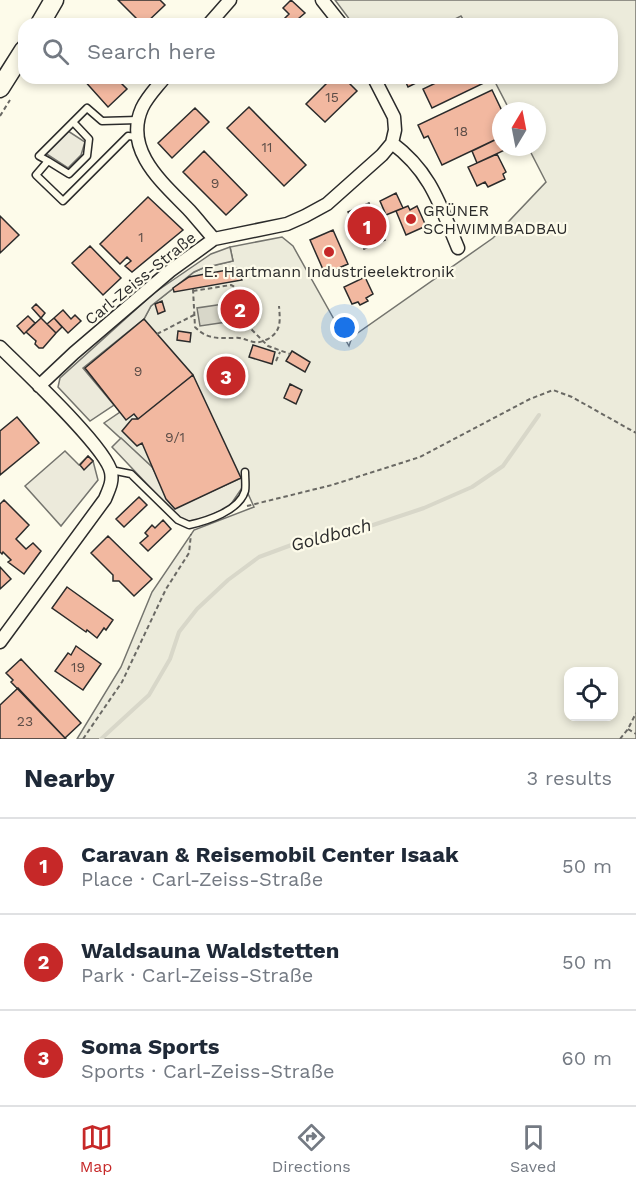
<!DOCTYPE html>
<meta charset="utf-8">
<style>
body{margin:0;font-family:"Work Sans",sans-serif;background:#f2f2f3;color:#1f2937}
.controls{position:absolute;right:18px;bottom:18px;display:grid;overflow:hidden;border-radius:12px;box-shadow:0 3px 9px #0003}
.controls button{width:54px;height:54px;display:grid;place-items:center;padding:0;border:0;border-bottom:2px solid #e0e1e3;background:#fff;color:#1f2937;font:30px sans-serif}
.compass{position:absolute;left:492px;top:102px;width:54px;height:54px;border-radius:50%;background:#fff;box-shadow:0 3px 9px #0003;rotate:10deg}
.you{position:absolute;left:345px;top:328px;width:21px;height:21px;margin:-15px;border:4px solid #fff;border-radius:50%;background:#1a73e8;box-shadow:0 0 0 9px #1a73e833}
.badge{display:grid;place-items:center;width:39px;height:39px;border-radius:50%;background:#c62828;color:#fff;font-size:20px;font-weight:700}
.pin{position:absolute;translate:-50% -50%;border:3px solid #fff;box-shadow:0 2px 6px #0006}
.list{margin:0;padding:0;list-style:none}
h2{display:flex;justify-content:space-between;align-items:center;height:78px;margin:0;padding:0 24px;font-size:26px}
h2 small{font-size:20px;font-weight:400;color:#747a83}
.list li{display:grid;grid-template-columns:39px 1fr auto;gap:18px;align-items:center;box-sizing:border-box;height:96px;padding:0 24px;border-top:2px solid #e0e1e3}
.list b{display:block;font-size:22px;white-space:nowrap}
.list p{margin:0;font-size:20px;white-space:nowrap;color:#747a83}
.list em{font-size:20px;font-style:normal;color:#747a83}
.icon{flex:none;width:33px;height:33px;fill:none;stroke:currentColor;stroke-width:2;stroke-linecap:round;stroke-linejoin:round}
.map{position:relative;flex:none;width:636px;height:739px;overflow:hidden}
.search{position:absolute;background:#fff;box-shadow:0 3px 9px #0003;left:18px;right:18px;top:18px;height:66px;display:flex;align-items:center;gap:15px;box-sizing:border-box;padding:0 21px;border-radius:18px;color:#747a83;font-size:22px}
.sheet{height:366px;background:#fff}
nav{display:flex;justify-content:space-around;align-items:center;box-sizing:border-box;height:84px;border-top:2px solid #e0e1e3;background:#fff;font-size:16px;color:#747a83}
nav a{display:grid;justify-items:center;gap:3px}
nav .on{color:#c62828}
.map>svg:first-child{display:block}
.green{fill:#ecebdb;stroke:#74746e;stroke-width:1.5;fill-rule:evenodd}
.parking{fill:#eceadb;stroke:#74746e;stroke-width:1.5}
.water{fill:#d8d7c9;stroke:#74746e;stroke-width:1.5}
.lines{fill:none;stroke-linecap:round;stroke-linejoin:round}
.stream{stroke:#d8d7c9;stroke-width:4}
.building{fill:#f2b8a0;stroke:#2b2b2b;stroke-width:1.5}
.lane-casing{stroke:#2b2b2b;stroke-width:9}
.street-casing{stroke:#2b2b2b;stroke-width:15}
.secondary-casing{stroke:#2b2b2b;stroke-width:21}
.path{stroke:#6a6964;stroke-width:2;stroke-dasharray:4.5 3;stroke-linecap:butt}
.lane{stroke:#fdfbea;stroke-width:6}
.street{stroke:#fdfbea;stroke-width:12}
.secondary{stroke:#fdfbea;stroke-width:18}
.poi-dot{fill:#c62828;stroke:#fdfbea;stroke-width:2}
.labels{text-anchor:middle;stroke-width:4.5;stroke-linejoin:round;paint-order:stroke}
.number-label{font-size:14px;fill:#5d4e48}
.poi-label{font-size:16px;fill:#2b2b2b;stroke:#fdfbea;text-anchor:start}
.street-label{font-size:16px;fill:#2b2b2b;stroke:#fdfbea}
.water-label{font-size:18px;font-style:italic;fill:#2b2b2b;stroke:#fdfbea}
</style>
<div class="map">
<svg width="636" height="739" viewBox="0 0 636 739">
<rect width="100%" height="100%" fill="#fdfbea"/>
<path class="green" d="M335 0H636V739H77L121 667 152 592 194 530 254 507 241 478 152 467 104 423 120 412 85 368 144 319 151 306 194 272 203 268 233 261 230 247 282 237 293 246 349 346 352 337 493 238 546 182 528 147H537V111H510L493 78H612V24H466L461 16 445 24H353ZM568 672H614V716H568Z"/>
<path class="parking" d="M68 131 85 142 81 155 68 168 45 153Z
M230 247 233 261 203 268 194 272 151 306 144 319 83 368 114 405 90 421 58 387 60 378 154 293 211 254Z
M121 438 152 467 175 508 241 478 244 485 229 507 200 520 187 521 179 518 112 447Z
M65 451 79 465 88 456 93 461 98 480 61 526 25 486Z"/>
<path class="water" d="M237 302 240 320 200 326 197 308Z"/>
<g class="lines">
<path class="stream" d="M101 739 149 695 170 659 179 632 197 609 228 580 259 557 313 537 370 526 424 508 472 487 503 466 539 415"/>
</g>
<path class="building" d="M118 0H160L165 5 145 24H142Z
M291 0 305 13 298 19 303 24H279L289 14 283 8Z
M82 78H116L127 89 108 107Z
M332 78H344L357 91 325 122 306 104Z
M404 78H426L408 87Z
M446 78H486L488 81 432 108 423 89Z
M492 90 502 111 501 137 442 165 428 136 424 138 418 125Z
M249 107 306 165 284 186 227 128Z
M195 108 209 122 172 158 158 143Z
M501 137V147H511L477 163 472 151Z
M204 151 247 195 226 215 183 172Z
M497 154 506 172 503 174 505 179 488 187 485 182 477 186 468 167Z
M396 193 403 208 386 215 380 201Z
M148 197 183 230 132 272 125 266 131 261 127 257 120 264 100 244Z
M369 203 385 240 364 249 348 212Z
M408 206 410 210 417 206 426 226 406 235 396 211Z
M0 216 19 235 0 253Z
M333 230 348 264 325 274 310 240Z
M90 246 121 278 103 295 72 263Z
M238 268 242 280 174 292 173 288 189 277Z
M365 277 373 294 366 298 368 301 360 305 358 302 352 304 344 287Z
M162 301 165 311 158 314 155 304Z
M36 304 45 313 41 318 32 308Z
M63 310 71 319 75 315 81 321 68 333 54 318Z
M28 316 35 323 24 334 17 326Z
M41 318 56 333 43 348H39L35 344 36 341 26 332Z
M54 318 62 327 56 333 47 324Z
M144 319 193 375 138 419 134 414 126 420 85 368Z
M178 331 191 333 190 342 177 340Z
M253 345 275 352 272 364 249 357Z
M292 351 310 362 305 372 286 361Z
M193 375 241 478 175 509 166 499 142 443 137 446 122 431 132 419H138Z
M290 384 302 390 296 404 284 398Z
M17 417 39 443 0 475V431Z
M88 456 93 461 84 470 80 465Z
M139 497 147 505 124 527 116 519Z
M4 500 29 525 16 539 26 549 33 543 41 551 24 574 8 562 11 560 3 552 2 554 0 552V504Z
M163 520 171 529 148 551 140 543 148 536 145 533 152 525 155 528Z
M108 536 152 579 134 596 119 581H113V575L91 553Z
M0 567 11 579 0 589Z
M67 587 113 620 106 630 104 628 97 638 87 630 86 632 52 608Z
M76 646 101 664 83 690 55 671 68 653 71 655Z
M21 659 81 723 65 738 11 682 13 680 6 673Z
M18 688 65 738 66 739H0V705Z"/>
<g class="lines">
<defs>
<path id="lane" d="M73 122 89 139 87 156 69 174 48 161 36 175 63 201 128 136 137 137
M48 161 39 156 87 108 102 121 138 120
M111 470 131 474 178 520 189 525C207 521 239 511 245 491 246 486 245 478 245 472"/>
<path id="street" d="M322 0 341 24
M209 24 230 0
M164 78C157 87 147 97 142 108 123 151 164 184 190 211 198 220 206 230 214 239
M392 143C431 172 440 205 458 248
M0 347C22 369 106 447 111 472 113 482 109 489 105 499L0 642
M39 386 74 353 170 271 214 239 287 224 305 216 327 204 382 155 392 143 395 130 394 117 374 78"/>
<path id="secondary" d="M40 24 54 0
M0 88 24 50"/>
</defs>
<use href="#lane" class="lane-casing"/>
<use href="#street" class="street-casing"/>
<use href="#secondary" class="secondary-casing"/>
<path class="path" d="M0 116 10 100
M193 289 195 327C207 340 220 338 235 338 242 337 247 341 254 342 259 343 263 341 268 339 282 331 280 320 279 306
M193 291 231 285 235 287 243 321 268 346 290 354
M157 334 194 315
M276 361 280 352
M247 506 332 485 420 457 530 399 553 390 572 397 636 433
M628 729 636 734
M83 739 122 682 166 589 189 553 191 534
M620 739 628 729 636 713"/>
<use href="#lane" class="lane"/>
<use href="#street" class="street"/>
<use href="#secondary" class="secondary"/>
</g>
<g class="poi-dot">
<circle cx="411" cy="219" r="6"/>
<circle cx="329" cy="252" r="6"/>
</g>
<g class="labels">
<g class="number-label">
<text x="332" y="102">15</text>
<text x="461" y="136">18</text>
<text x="267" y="152">11</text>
<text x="215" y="188">9</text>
<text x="141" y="242">1</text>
<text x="138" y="376">9</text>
<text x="175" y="442">9/1</text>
<text x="78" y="672">19</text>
<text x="25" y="726">23</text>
</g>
<g class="poi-label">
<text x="423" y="216">GRÜNER<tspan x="423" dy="18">SCHWIMMBADBAU</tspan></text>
<text x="329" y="277" text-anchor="middle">E. Hartmann Industrieelektronik</text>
</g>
<g class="street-label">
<text transform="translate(140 278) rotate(-39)" y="6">Carl-Zeiss-Straße</text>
</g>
<g class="water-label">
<text transform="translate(331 535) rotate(-15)" y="6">Goldbach</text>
</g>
</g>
</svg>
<div class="controls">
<button><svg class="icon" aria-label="locate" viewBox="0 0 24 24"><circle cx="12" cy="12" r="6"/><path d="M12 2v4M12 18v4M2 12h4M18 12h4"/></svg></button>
</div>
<svg class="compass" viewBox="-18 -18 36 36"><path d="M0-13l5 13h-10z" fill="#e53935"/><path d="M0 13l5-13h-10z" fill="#747a83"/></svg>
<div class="you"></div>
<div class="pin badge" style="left:367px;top:226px">1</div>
<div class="pin badge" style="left:240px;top:309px">2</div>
<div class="pin badge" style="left:226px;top:376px">3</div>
<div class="search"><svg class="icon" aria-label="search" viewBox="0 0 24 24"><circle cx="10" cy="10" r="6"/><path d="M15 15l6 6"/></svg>Search here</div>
</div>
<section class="sheet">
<h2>Nearby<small>3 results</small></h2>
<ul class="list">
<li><span class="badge">1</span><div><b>Caravan &amp; Reisemobil Center Isaak</b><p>Place · Carl-Zeiss-Straße</p></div><em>50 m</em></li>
<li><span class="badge">2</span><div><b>Waldsauna Waldstetten</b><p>Park · Carl-Zeiss-Straße</p></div><em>50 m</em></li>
<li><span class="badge">3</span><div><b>Soma Sports</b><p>Sports · Carl-Zeiss-Straße</p></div><em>60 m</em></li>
</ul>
</section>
<nav>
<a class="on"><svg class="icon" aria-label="map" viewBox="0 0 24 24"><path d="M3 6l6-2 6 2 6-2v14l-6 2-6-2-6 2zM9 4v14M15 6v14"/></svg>Map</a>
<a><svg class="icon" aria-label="directions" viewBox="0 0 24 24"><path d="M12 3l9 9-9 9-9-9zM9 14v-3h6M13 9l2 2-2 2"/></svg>Directions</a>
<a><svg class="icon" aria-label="saved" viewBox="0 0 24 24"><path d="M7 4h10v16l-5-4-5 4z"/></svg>Saved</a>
</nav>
